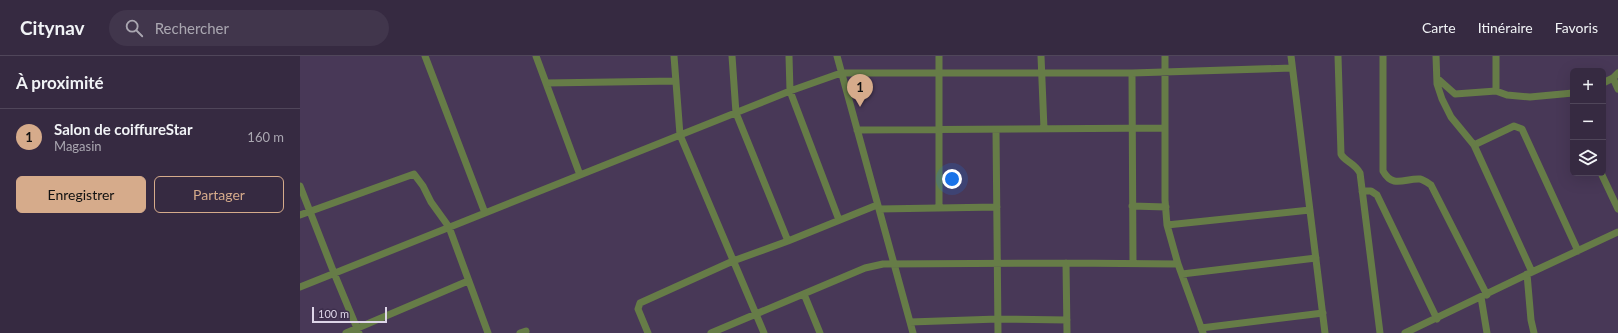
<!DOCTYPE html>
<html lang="fr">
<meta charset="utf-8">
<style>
body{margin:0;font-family:Lato,sans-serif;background:#41364c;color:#f1f3f6}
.controls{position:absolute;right:12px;top:12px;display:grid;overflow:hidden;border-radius:6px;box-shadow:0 4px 16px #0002}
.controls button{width:36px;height:36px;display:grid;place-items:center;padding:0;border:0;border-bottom:1px solid #50465a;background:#362a41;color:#f1f3f6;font:20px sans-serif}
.scale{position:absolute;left:12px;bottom:10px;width:75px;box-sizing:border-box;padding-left:4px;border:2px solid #ded5e8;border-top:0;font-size:11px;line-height:14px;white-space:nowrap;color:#ded5e8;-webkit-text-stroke:3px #3d2e4c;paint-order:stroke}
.you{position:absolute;left:652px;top:123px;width:14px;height:14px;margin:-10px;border:3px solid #fff;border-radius:50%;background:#1a73e8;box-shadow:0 0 0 6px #1a73e833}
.badge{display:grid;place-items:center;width:26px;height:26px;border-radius:50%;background:#d6ab8b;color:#111;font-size:13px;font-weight:700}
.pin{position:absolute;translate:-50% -33px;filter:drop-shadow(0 1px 2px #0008)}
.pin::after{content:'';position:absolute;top:21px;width:14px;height:12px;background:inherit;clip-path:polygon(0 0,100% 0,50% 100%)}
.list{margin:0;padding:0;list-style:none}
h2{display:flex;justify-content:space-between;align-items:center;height:52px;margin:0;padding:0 16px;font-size:17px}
h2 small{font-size:13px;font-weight:400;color:#aaa7b1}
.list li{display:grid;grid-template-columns:26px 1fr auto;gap:12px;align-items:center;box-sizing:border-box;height:56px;padding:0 16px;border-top:1px solid #50465a}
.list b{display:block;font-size:15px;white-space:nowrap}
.list p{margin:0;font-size:13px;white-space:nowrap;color:#aaa7b1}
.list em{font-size:13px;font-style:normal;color:#aaa7b1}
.actions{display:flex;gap:8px;padding:12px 16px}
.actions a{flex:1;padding:9px 0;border:1px solid #d6ab8b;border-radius:6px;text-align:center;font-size:14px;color:#d6ab8b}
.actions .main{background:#d6ab8b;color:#111}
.icon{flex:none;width:22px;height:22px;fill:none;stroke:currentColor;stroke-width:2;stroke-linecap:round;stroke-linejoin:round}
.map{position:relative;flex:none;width:1318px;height:277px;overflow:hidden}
header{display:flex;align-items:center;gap:24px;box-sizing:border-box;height:56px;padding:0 20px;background:#362a41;border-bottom:1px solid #50465a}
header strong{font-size:19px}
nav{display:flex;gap:22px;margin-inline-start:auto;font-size:14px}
.search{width:280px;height:36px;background:#41364c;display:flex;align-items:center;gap:10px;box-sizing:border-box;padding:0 14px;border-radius:22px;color:#aaa7b1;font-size:15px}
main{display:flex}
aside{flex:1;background:#362a41}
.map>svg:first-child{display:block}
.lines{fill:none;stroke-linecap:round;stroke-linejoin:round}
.minor{stroke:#667c47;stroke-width:7}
</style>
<header>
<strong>Citynav</strong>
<div class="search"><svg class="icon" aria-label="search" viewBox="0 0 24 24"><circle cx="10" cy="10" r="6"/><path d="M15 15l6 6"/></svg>Rechercher</div>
<nav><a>Carte</a><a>Itinéraire</a><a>Favoris</a></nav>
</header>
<main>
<aside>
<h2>À proximité<small></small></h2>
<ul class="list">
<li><span class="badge">1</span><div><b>Salon de coiffureStar</b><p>Magasin</p></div><em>160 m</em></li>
</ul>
<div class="actions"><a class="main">Enregistrer</a><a>Partager</a></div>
</aside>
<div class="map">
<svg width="1318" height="277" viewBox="0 0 1318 277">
<rect width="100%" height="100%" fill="#483857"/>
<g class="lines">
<path class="minor" d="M125 0 185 157
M236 0 280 119
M374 0 380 79 464 277
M432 0 436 57 488 185
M489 0 490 35 539 164
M537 0 613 277
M639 0V151
M741 0 744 73
M865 0V144L867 169 878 208 903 277
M991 0 1025 277
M1038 0 1041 98C1044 105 1055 107 1060 117L1080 277
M1083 0V115C1093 133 1105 122 1120 123 1124 124 1128 127 1131 129L1187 239
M1136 0 1137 28 1142 43 1151 61 1174 89 1232 216
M1196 0V35
M832 17 833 207
M1137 22 1155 38 1196 35 1207 39 1230 41 1273 37
M1313 22 1318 33
M246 27 376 25
M1303 27 1313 22 1318 17
M557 74 865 72
M696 74 698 277
M1174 89 1214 70 1222 73 1278 195
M1301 117 1318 153
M0 130 34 217 59 277
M1062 135H1071L1077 139 1137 263
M832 150 866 151
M579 153 697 151
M0 159 114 118 123 130 131 146 149 171 188 277
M867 169 1010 154
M766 207 767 277
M882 218 1016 202
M1227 218 1231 264 1234 277
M0 231 490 35 541 17H832L992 12
M504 238 520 277
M1181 241 1187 277
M610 266 698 263 767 264
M901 272 1023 257
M46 277 168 225
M220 277 226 275
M348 277 338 253 340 247 433 205 488 185 577 149
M411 277 565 212 583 208 766 207 878 208
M1105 277 1232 216 1318 176"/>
</g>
</svg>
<div class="controls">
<button>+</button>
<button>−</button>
<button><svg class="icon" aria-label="layers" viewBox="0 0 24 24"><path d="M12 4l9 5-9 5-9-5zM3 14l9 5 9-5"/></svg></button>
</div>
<div class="scale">100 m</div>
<div class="you"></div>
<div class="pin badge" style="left:560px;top:51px">1</div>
</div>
</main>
